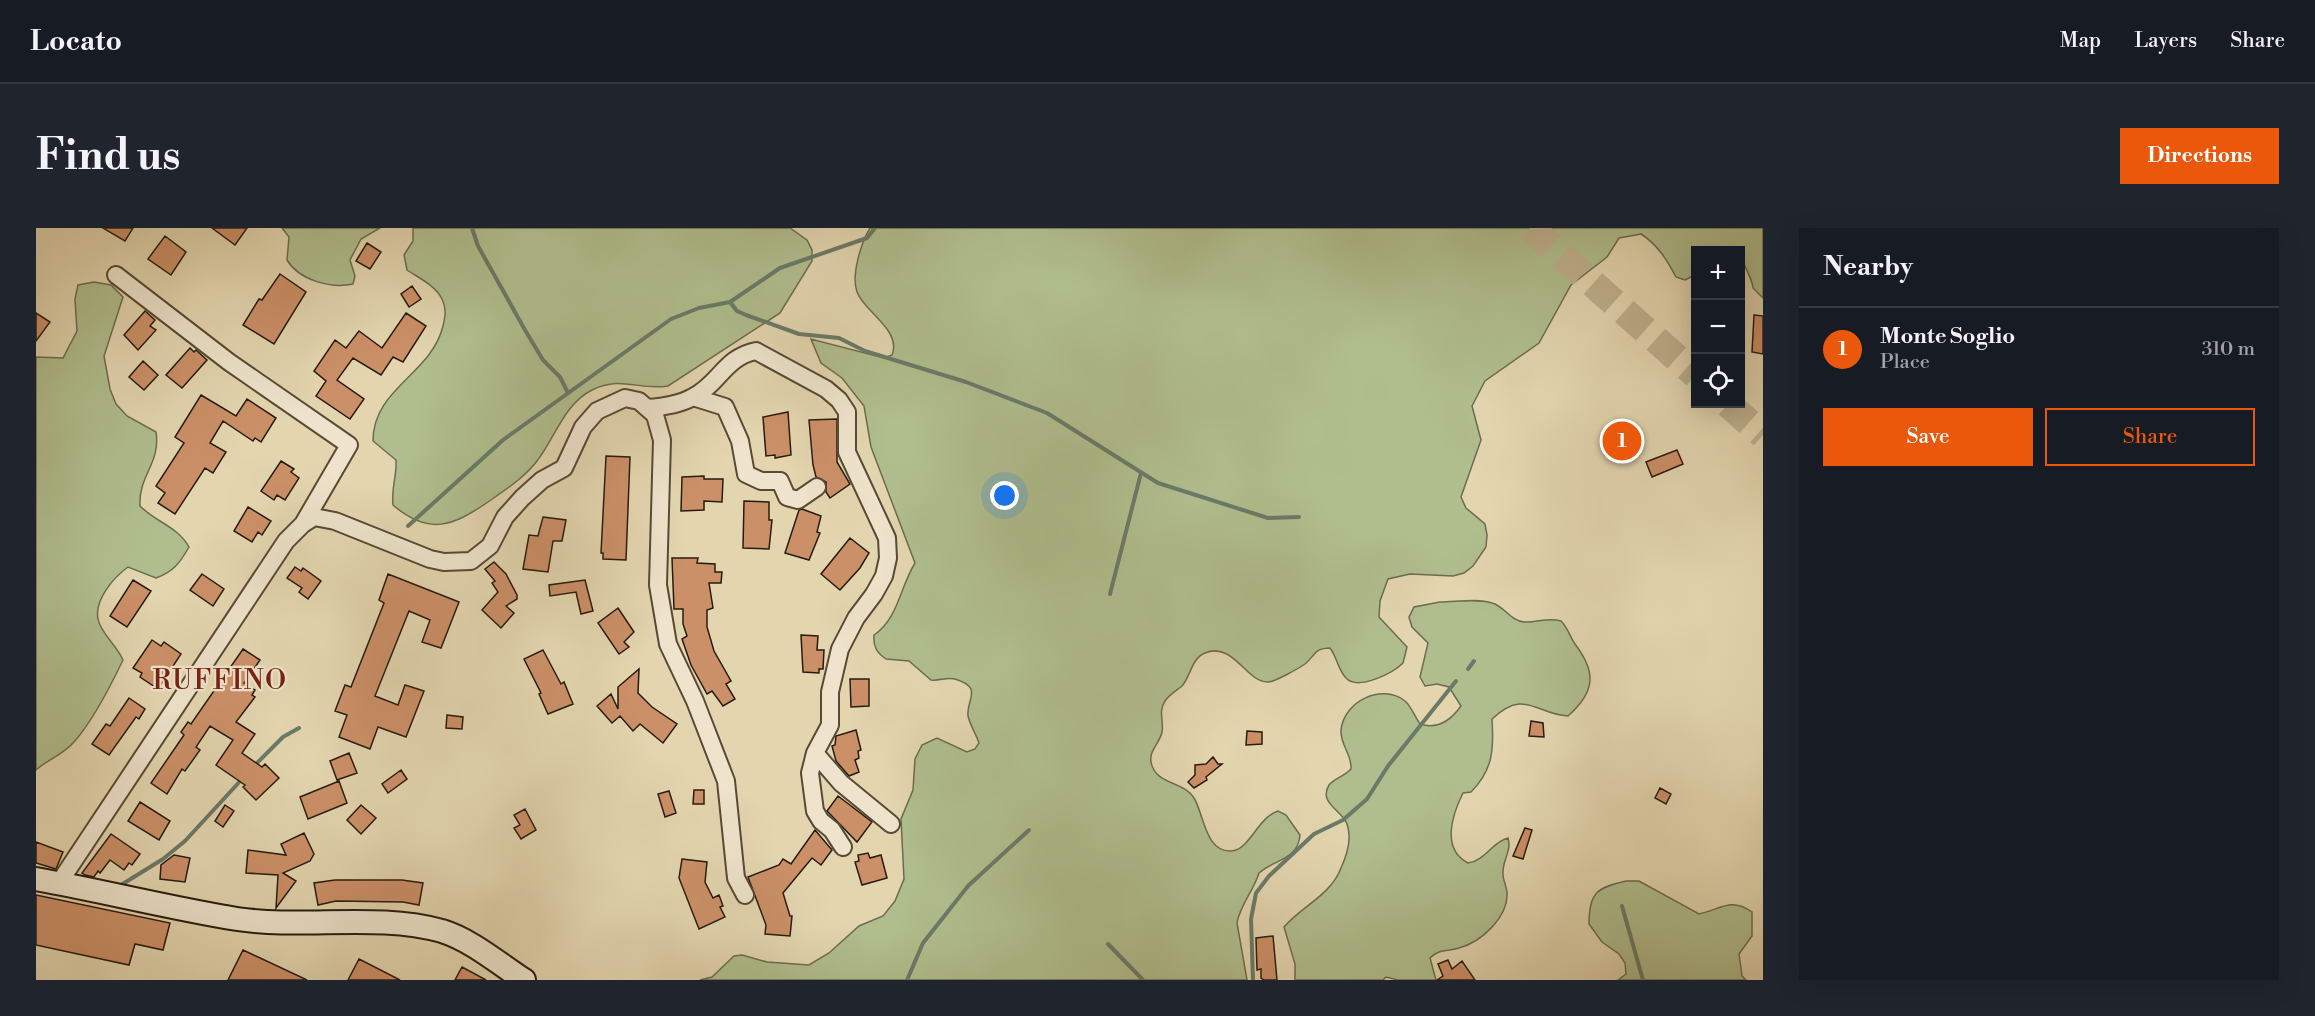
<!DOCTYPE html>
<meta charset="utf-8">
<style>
body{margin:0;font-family:"Libre Bodoni",serif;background:#20242c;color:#f1f3f6}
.controls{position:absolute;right:18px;top:18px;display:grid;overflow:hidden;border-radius:0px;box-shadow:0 6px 24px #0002}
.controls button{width:54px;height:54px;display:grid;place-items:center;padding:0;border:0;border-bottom:2px solid #363941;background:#171b24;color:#f1f3f6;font:30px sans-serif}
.you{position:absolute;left:969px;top:268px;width:21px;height:21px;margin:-15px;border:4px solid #fff;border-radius:50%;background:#1a73e8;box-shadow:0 0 0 9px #1a73e833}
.badge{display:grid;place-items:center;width:39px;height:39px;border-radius:50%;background:#ea580c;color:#fff;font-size:20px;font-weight:700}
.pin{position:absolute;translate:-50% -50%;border:3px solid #fff;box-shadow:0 2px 6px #0006}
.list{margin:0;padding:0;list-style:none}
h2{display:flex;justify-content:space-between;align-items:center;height:78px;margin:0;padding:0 24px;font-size:26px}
h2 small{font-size:20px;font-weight:400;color:#9ea1a6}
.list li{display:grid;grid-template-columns:39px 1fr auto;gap:18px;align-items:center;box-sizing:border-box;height:84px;padding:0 24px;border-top:2px solid #363941}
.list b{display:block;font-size:22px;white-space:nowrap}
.list p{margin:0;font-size:20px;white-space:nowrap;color:#9ea1a6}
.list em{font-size:20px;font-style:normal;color:#9ea1a6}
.actions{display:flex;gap:12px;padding:18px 24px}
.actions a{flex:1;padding:14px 0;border:2px solid #ea580c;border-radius:0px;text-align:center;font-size:21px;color:#ea580c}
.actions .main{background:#ea580c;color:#fff}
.icon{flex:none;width:33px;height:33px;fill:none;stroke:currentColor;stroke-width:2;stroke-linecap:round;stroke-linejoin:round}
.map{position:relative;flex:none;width:1727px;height:752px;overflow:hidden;border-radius:0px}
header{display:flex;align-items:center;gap:36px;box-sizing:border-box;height:84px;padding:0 30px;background:#171b24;border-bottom:2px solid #363941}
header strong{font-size:28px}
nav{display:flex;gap:33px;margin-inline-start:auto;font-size:21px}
.intro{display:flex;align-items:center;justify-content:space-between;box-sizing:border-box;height:144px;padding:0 36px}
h1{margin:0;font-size:42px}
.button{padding:15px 27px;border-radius:0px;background:#ea580c;color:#fff;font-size:21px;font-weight:700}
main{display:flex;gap:36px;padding:0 36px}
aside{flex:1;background:#171b24;border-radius:0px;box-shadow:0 6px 24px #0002}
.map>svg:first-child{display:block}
.green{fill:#b0be8d;stroke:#6c6c4e;stroke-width:1.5}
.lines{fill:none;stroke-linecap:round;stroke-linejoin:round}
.stream{stroke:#6a7a69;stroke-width:4}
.building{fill:#cc9068;stroke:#281b0e;stroke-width:1.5}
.motorway-tunnel{stroke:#beb18f;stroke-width:28;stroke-dasharray:28 14;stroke-linecap:butt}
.minor-casing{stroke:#574a36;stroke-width:20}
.secondary-casing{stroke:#281b0e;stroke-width:26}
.minor{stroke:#ede4cb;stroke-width:16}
.secondary{stroke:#ede4cb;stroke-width:22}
.labels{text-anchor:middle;stroke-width:4.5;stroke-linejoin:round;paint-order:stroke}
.quarter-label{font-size:27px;letter-spacing:1.5px;fill:#7a1f14;stroke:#ede4cb}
</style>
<header>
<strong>Locato</strong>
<nav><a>Map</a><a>Layers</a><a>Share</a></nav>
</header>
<div class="intro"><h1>Find us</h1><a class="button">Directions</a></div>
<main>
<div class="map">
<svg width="1727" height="752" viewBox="0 0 1727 752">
<rect width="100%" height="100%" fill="#e3d6af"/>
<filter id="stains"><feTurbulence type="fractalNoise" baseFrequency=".00333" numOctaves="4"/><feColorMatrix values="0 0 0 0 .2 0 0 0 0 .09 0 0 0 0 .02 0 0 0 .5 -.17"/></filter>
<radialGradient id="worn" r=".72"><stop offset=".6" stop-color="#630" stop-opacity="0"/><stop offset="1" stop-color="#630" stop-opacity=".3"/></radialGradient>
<path class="green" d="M246 0H344L325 11 314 32 319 48 317 56C295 61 263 52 251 32L253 9Z
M377 0H754L771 12 776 22V33L744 85 632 158C602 163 586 147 556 162 528 176 519 210 501 233 488 250 469 262 452 274 417 298 393 308 357 277 355 259 361 249 360 232L337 213C337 160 395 147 407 98 409 89 411 81 406 71 400 58 383 50 371 42L368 27 377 13Z
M834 0H1727V70L1717 60C1716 47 1704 34 1704 22H1660L1659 47 1649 52 1640 49C1631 32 1622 17 1605 6L1583 10 1571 29 1535 57 1503 115 1449 153 1436 178 1445 212 1425 269 1430 280 1449 296 1451 307 1450 319 1437 338 1428 345 1417 348 1374 346 1352 351 1344 373 1343 389 1371 419 1367 435C1357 445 1322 463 1310 450 1302 442 1301 429 1294 420 1278 420 1279 428 1269 436 1263 440 1239 454 1232 454 1211 455 1197 413 1169 425 1155 431 1155 448 1146 458 1140 463 1133 467 1129 473 1122 483 1128 494 1126 504 1124 515 1113 522 1115 534 1119 557 1148 553 1158 570 1168 586 1169 624 1195 623 1214 622 1221 590 1242 583L1250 587 1264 607C1262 632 1239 631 1223 645 1218 662 1204 677 1201 695L1211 752H664L676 749 698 728 706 727 731 734 773 737 793 725 823 698 847 688 859 673 868 651 865 591 877 562 879 531 886 517 901 510 931 524 939 521 943 515C940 506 934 497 932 488 930 471 948 460 919 451 911 449 903 453 895 452L873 433 850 431C841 425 837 419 838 407 862 391 864 359 879 335L835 219 828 178 806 150 785 135 775 111 848 130 856 127C866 102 829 85 821 64 815 47 825 15 834 0Z
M58 54 75 57 87 69 68 128 74 161 80 176 91 188 120 204C125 235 102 248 104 278 121 295 141 298 153 319 144 335 137 344 120 350L92 339C78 349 58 372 62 391 64 404 81 418 87 432 75 457 56 494 38 514 27 527 12 531 0 542V129L27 130 41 103 39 71 42 57Z
M1404 374C1420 374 1441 370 1456 375 1468 378 1475 393 1488 394 1501 395 1511 389 1525 393 1532 400 1534 409 1539 416 1561 445 1559 464 1532 488 1499 486 1489 460 1456 491 1458 521 1457 542 1435 564L1427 565C1416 587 1405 621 1432 635 1450 632 1456 614 1472 610 1476 624 1466 632 1467 646 1467 652 1470 657 1471 664 1473 689 1445 714 1423 720 1411 724 1404 720 1394 730L1400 752H1362L1350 749 1347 752H1259V736L1248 699C1266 678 1295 667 1305 640 1311 627 1316 610 1311 596 1306 582 1282 575 1293 557 1297 551 1309 548 1315 541 1316 526 1304 517 1305 502 1308 473 1346 455 1369 473 1375 478 1379 489 1384 496 1402 502 1415 492 1425 478L1413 459 1401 456 1389 458 1384 449 1392 415 1376 399 1373 389 1378 379Z
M1590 653H1603L1663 686C1685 681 1695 669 1716 684V708L1703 726 1706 748 1710 752H1582L1590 746 1589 735 1583 726 1566 714 1553 696C1553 665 1560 660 1590 653Z"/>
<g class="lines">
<path class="stream" d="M436 0 442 18 489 102 507 132 524 149 532 165
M694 74 701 83 710 87 763 106 803 110 829 123 930 154 1011 185 1122 255 1232 290 1263 289
M372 298 467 212 635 91 663 80 694 74 744 40 831 10 839 0
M1074 366 1105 245
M1432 441 1438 433
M218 538 247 509 263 500
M85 657 127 631 149 613 207 550
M1586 678 1607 752
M1072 716 1107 752
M871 752 887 715 932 658 993 602
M1217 752 1215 691 1220 665 1233 648 1278 606 1307 592 1331 571 1352 538 1420 453"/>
</g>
<path class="building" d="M67 0H97L89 13Z
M176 0H211L199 17Z
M129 8 150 24 135 47 112 31Z
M331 15 345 24 334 41 320 33Z
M244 46 270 64 238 116 207 97 223 71 226 72Z
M376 58 385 71 373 79 365 66Z
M109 83 119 92 114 98 120 102 102 122 88 107Z
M0 85 14 94 0 113Z
M370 85 390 98 367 134 357 129 345 147 317 130 301 152 328 171 314 191 280 168 290 153 278 143 299 112 310 120 323 103 346 120Z
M1718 87 1727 88V126L1716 124Z
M154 120 158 124 160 122 171 132 146 160 130 147Z
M107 133 122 147 108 162 93 149Z
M165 167 200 188 211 171 240 190 225 214 219 210 217 213 187 193 174 215 190 224 177 245 169 240 139 286 122 275 129 265 120 258 148 215 139 209Z
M752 184 755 227 739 230V227L730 228 727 189Z
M801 191V234L814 256 794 270 790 264V254L780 249 777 237 773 192Z
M1641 222 1647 236 1616 249 1610 234Z
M570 228 594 229 590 332 567 331V325H565Z
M245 233 258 241 255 244 263 250 249 272 241 267 238 272 225 263Z
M668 248V251H687L686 274 668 273V282L645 283 646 249Z
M708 273 733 274V292H736L733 321 707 320Z
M212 279 235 293 226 307 222 304 216 314 198 303Z
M766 281 785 288 781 304 784 305 773 332 749 325 763 282Z
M507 289 530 292 526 313H517L512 344 487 341 493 307 502 308Z
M814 310 833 325 824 340 804 362 785 346Z
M636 330H662L661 335 679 336V344H686L685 355H673L677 380 671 382V399L678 423 695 453 690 456 699 471 687 478 676 463 671 466 655 437 646 411 651 408 647 396V381H638Z
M458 334 470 346 481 367V371L470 378 478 385 465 400 446 382 462 364 456 355 459 353 449 341Z
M259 339 265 343 267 340 285 353 272 371 263 364 266 360 251 350Z
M166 346 188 361 177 378 154 362Z
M352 346 423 374 405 420 386 414 394 392 373 383 339 468 362 477 369 457 388 463 370 509 342 499 334 521 303 509 311 487 299 483 309 457 315 459 348 375 343 372Z
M97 352 115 363 91 399 74 388Z
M549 352 557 383 545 386 540 364 514 368 513 357Z
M582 380 598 404 588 414 593 419 583 426 562 395Z
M765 407 782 408 781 422H788L787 441H783V445L767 444Z
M116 412 125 418 128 414 145 426 122 461 104 449 106 445 97 440Z
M207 421 224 432 208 455 219 462 216 467 219 469 200 494 219 506 206 525 226 539 229 536 243 550 220 572 207 559 209 557 180 537 197 512 174 498 160 519 164 522 149 543 146 541 131 566 115 555 148 507 145 504 152 494 155 496Z
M507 422 525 456 528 454 537 476 512 486 503 466 505 465 488 431Z
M603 441 602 465 616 479 641 496 627 515 604 496 597 503 584 488 576 495 561 478 575 466 582 481V459Z
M814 451H833V478L815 479Z
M93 470 109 481 103 491 100 489 73 527 56 516 70 496 74 498Z
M411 487 427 489 426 501 410 500Z
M1495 493 1507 495 1508 509 1493 508Z
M820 502 825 522 822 523 823 530 819 532 823 544 813 548 800 533 796 518 799 517 800 508Z
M1211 503 1226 504V516L1210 517Z
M313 525 321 545 301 552 294 533Z
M1177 529 1182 536H1186L1170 549 1171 552 1158 560 1152 554 1159 547V537L1170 536Z
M365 542 371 551 352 565 346 556Z
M303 553 311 575 272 591 264 569Z
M1624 560 1635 566 1630 576 1619 570Z
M658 562H668V576H657Z
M633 563 640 585 629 589 622 566Z
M802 568 836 594 821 614 791 583Z
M104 574 134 593 123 612 92 593Z
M189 577 198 583 187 599 179 593Z
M325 577 340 590 325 606 311 592Z
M489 581 500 602 485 611 478 600 484 597 478 587Z
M1489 600 1496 602 1487 631 1477 628Z
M779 602 796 622 785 637 776 630 747 665 754 688H756L754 708 729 706 730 697 712 649 743 637 747 631 755 636Z
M268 605 278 626 274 633 247 645 260 653 240 680 242 647 210 645 212 622 250 627 245 616Z
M75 606 104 626 96 637 93 635 88 642 74 632 64 645 62 643 58 649 49 647 46 645Z
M0 614 27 624 20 641 0 635Z
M832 625 834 630 845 627 851 650 826 657 819 634 823 633 822 627Z
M138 627 154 630 149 654 124 651 125 637Z
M646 631 671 634 669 654 677 670 683 667 687 678 684 679 689 689 663 701 643 650Z
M299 652H366L387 655 383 677 367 674 300 673 282 677 278 655Z
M0 667 134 695 127 722 99 716 93 737 0 717Z
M1237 708 1241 752H1228L1225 750V741L1221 742 1220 710Z
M207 722 271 752H192Z
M323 731 364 752H312Z
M1412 732 1416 741 1426 733 1439 752H1401L1407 748 1402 736Z
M426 739 450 752H419Z"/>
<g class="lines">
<path class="motorway-tunnel" d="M1494 0 1660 147
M1692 176 1727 207"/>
<defs>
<path id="minor" d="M80 47 193 134 313 217 267 296
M657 169 689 179 704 213 710 246 725 253H744L751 269 762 272 781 259
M611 180C626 179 643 177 657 169 683 156 689 129 720 123L790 161 803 172 811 184V224L851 310 852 330 848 348 838 366 820 390 804 421 794 464V497L779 525 774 545 779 583 785 593 796 602 807 619
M779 525 805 555 855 596
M23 655 250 313 267 296 278 289 299 293 394 331 408 334 435 333 454 318 469 289 486 270 506 252 528 240 547 199 561 183 589 170 603 173 619 187 626 212 622 357 632 416 659 473 690 553 700 650 709 667"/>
<path id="secondary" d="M0 651C67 663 134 680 201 691 268 701 341 685 406 703 435 712 462 735 488 752"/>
</defs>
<use href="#minor" class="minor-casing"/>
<use href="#secondary" class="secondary-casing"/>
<use href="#minor" class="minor"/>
<use href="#secondary" class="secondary"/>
</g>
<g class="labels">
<g class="quarter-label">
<text x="184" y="461">RUFFINO</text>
</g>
</g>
<rect width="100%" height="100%" filter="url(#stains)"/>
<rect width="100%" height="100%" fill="url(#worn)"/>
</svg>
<div class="controls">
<button>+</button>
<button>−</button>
<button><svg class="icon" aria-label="locate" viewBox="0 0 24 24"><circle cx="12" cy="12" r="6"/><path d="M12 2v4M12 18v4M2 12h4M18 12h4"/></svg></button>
</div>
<div class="you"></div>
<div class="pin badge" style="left:1586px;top:213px">1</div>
</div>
<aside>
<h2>Nearby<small></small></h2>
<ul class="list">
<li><span class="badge">1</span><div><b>Monte Soglio</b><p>Place</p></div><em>310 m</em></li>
</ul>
<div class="actions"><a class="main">Save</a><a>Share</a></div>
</aside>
</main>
